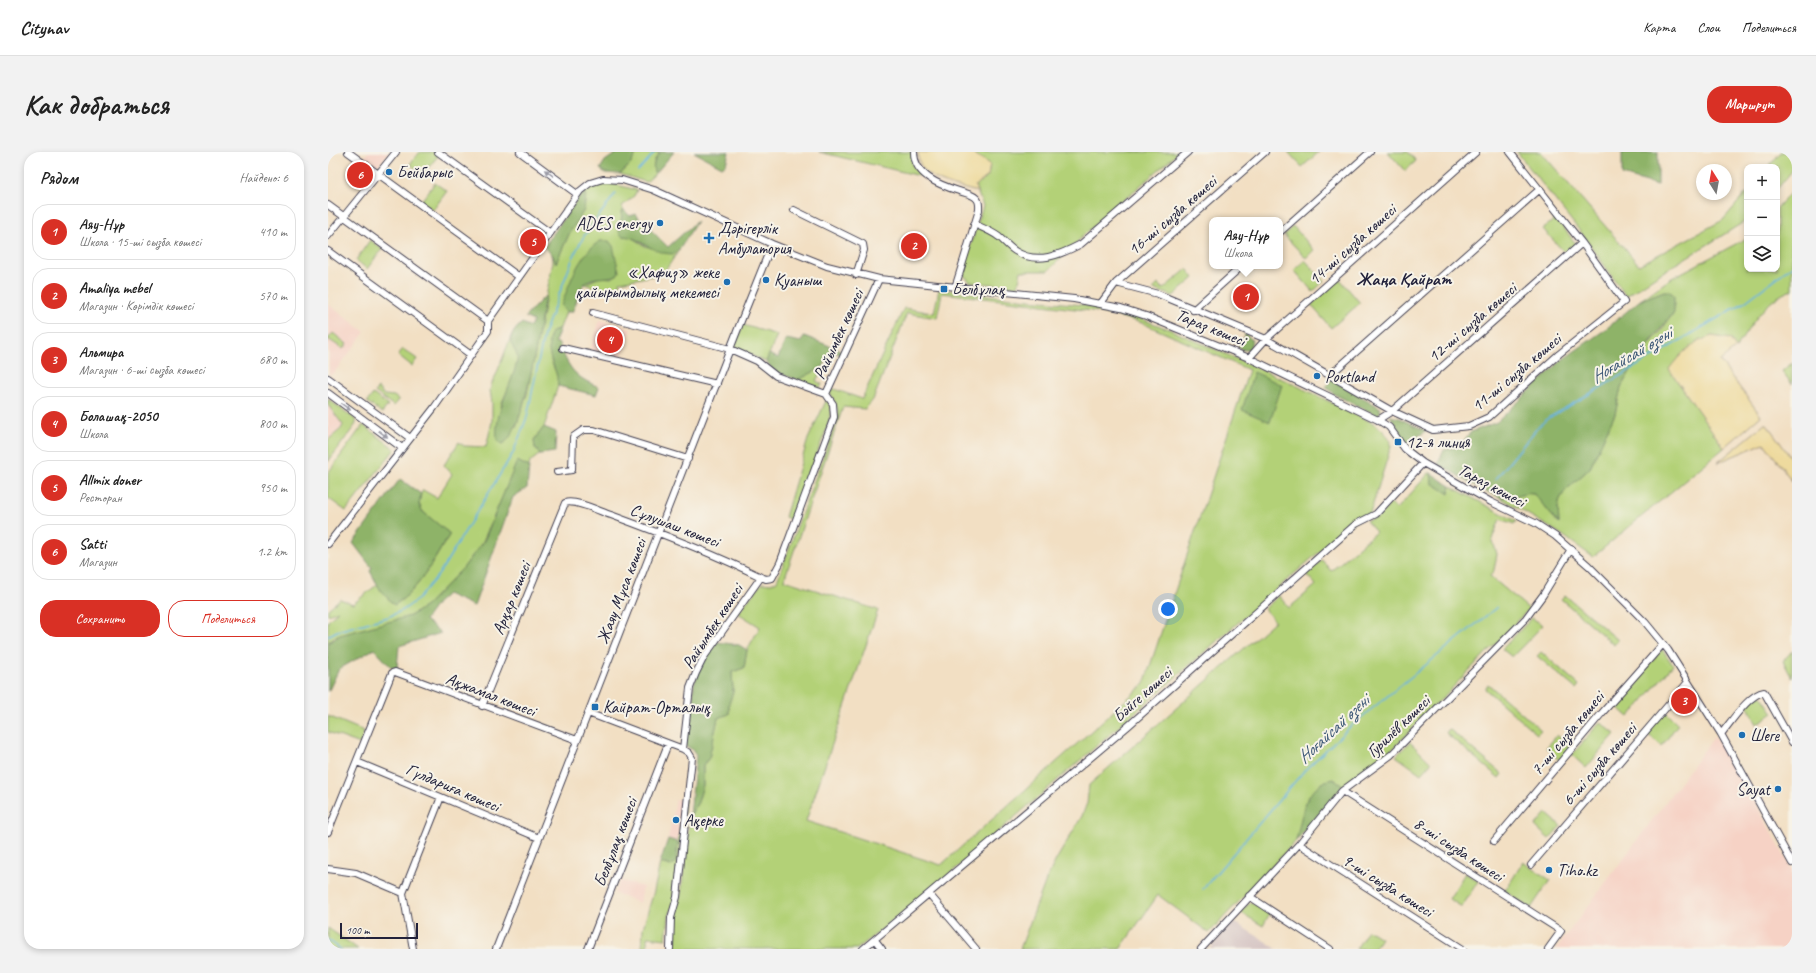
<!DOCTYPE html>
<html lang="ru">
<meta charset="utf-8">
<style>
body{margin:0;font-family:Caveat,sans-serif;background:#f2f2f2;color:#222}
.controls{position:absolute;right:12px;top:12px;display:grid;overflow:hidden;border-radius:8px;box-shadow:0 2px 6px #0003}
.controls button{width:36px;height:36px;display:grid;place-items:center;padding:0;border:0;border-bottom:1px solid #e0e0e0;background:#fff;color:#222;font:20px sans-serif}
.compass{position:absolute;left:1368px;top:12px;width:36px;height:36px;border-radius:50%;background:#fff;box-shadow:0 2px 6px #0003;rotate:349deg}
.scale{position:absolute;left:12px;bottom:10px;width:78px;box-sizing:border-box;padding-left:4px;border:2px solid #22223b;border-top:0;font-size:11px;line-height:14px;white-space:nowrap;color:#22223b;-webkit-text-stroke:3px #f7f3e8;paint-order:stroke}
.you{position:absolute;left:840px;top:457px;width:14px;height:14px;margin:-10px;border:3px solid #fff;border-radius:50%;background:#1a73e8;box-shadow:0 0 0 6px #1a73e833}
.badge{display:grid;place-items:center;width:26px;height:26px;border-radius:50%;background:#d93025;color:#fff;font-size:13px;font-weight:700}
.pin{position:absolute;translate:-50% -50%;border:2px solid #fff;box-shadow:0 1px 4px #0006}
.popup{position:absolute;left:881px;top:65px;width:74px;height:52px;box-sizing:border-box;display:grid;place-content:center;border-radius:8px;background:#fff;filter:drop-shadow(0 1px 3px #0005);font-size:13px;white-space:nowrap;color:#767676}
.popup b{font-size:15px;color:#222}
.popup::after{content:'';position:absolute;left:50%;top:100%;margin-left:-8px;border:8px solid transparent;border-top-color:#fff}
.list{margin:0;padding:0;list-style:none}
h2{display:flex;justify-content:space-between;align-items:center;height:52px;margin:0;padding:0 16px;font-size:17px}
h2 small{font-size:13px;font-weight:400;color:#767676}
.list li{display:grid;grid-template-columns:26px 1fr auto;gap:12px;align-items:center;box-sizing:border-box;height:56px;margin:0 8px 8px;padding:0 8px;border:1px solid #e0e0e0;border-radius:16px}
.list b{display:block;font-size:15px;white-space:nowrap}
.list p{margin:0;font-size:13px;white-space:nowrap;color:#767676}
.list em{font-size:13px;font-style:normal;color:#767676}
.actions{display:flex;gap:8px;padding:12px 16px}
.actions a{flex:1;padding:9px 0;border:1px solid #d93025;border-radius:16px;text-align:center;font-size:14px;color:#d93025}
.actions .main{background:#d93025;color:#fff}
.icon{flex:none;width:22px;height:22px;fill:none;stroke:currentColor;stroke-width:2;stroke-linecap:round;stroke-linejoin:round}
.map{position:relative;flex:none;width:1464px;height:797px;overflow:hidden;border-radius:16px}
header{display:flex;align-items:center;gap:24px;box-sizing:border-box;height:56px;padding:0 20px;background:#fff;border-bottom:1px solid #e0e0e0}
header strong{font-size:19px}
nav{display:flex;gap:22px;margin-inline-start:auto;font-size:14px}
.intro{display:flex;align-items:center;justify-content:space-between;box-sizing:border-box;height:96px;padding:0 24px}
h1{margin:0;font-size:28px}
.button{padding:10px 18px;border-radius:16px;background:#d93025;color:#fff;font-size:14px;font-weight:700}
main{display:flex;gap:24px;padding:0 24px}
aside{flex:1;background:#fff;border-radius:16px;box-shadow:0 2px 6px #0003}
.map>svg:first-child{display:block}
.built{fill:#f6d2c5}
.industrial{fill:#d1bfbf}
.green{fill:#b3d177;stroke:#6a7a59;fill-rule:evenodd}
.forest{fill:#8eb368;stroke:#586a52}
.sand{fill:#eeda9e;stroke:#887e6c}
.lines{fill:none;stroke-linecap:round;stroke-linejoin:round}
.stream{stroke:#67b4e1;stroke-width:1.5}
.minor-casing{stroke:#413e4f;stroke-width:8}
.minor{stroke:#fff;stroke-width:6}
.oneway{fill:#9c9ca7}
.poi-dot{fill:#1f6fb2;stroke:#f7f3e8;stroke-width:1.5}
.labels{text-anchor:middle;stroke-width:4;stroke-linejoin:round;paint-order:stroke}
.poi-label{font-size:17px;fill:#22223b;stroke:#f7f3e8;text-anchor:start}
.street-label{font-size:17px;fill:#22223b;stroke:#f7f3e8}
.neighbourhood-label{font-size:18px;font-weight:bold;fill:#22223b;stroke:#f7f3e8}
.water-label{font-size:18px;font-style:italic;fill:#3a5575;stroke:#f7f3e8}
</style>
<header>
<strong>Citynav</strong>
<nav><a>Карта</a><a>Слои</a><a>Поделиться</a></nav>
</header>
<div class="intro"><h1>Как добраться</h1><a class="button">Маршрут</a></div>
<main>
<aside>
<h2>Рядом<small>Найдено: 6</small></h2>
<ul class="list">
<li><span class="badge">1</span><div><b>Аяу-Нұр</b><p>Школа · 15-ші сызба көшесі</p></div><em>410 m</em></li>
<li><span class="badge">2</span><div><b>Amaliya mebel</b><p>Магазин · Көрімдік көшесі</p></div><em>570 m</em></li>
<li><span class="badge">3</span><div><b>Альмира</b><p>Магазин · 6-ші сызба көшесі</p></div><em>680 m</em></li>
<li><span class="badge">4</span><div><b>Болашақ-2050</b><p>Школа</p></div><em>800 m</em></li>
<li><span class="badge">5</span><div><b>Allmix doner</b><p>Ресторан</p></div><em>950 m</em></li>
<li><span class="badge">6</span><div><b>Satti</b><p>Магазин</p></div><em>1.2 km</em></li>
</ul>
<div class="actions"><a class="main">Сохранить</a><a>Поделиться</a></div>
</aside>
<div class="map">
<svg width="1464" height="797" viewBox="0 0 1464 797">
<rect width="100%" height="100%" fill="#f7f3e8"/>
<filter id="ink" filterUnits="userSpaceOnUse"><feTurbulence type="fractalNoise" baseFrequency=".025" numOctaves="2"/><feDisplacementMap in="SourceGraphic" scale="8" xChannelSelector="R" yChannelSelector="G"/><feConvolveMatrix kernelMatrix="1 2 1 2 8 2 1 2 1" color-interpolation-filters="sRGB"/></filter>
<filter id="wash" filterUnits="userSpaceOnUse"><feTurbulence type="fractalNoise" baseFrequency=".012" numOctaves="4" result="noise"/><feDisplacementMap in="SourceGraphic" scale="16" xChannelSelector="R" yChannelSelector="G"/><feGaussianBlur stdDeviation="0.9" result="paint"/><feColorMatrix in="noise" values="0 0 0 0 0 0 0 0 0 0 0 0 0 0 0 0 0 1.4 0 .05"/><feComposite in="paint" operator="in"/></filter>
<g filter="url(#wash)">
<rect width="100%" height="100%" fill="#f2dfc3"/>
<path class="built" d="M40 0H61L48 16 35 7Z
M0 152 37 180 6 221 1 223Z
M272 168 303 177 293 206 262 198Z
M0 247 27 267 28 272 0 310Z
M1386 585 1398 597 1464 718V797H1228Z
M348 647 355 649 350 690 340 687Z
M292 728 315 735 312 751 286 741Z"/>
<path class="industrial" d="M904 769 929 784 949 797H882Z"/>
<path class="green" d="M92 0H105L110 4 95 22 82 12Z
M309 0H332C327 7 323 13 327 22L318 30 292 22 302 13Z
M491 0H584V12L592 24Z
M643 0H851L760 79 720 119H693L690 135 642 130 634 121 655 54 647 34 660 24 662 12Z
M960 0H991L974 15Z
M1060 0H1080L1088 9 1077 19Z
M1189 0H1213L1311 113 1395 68 1419 40V68C1379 94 1337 117 1298 144L1258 87Z
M1453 0H1464V19L1449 37V15H1440Z
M107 31 119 39 105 58 93 49Z
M281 31 309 38 306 44 293 55 295 57 293 62 301 84 317 94 346 102 353 95 335 122 292 130 289 141 256 132 272 125 284 126 291 120 289 112H251L234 154 238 160 232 176 227 178 223 209 230 225V234L216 275 206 288 207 296 212 302 202 310 201 315 190 310 155 389 136 415 98 454 82 464 67 470 6 485 0 491V469L10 459 0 463V457L12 447 25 452 50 432 66 453C92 438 106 407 122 382 109 370 81 359 95 338L109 346 124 322 116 313 131 290 136 294 158 295 164 270V251L162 238 164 231 168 223 184 182C182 197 188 195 190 205 192 216 177 242 173 253L188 275 199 242 225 109 224 102 228 111 242 80 256 58 258 41 250 46C258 36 268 33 281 31Z
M1464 39V138C1437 147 1423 174 1408 196L1402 187 1384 184 1341 217 1396 296 1265 405 1233 382 1171 345 1186 346 1197 341 1206 342 1231 372 1230 356 1232 347 1237 339 1262 316 1287 262 1293 235 1310 206 1333 179 1346 160 1336 139 1311 149 1342 127 1419 86V117H1449V56Z
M1228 66 1248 92 1237 101 1215 77Z
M965 74 986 98 978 106 956 83Z
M42 88 54 97 39 117 28 108Z
M977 108 996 129 985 140 966 118Z
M859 117 866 126 845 144 825 137 830 132 835 137Z
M1012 127 1032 151 1003 176 983 153Z
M611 137 700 148 755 153 800 162 843 178 961 230 1045 271C1054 277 1061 283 1063 294L1042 362 1029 367 601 740 529 797H345L346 769 353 742 362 664 370 650 375 633V613L381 606 390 566 401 562V552L405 540 404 520 416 516 419 498 432 475 410 461 434 431 443 432 449 429 509 267C511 256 507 249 501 239L506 237 534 247 576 156 606 161ZM614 141 764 159 789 164 814 171 921 218 816 532 613 713 478 669 550 458 456 428 515 255 537 257 545 248 579 161 609 166Z
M415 173 449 183 438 210 406 195Z
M5 181 19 192 15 197 0 187Z
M75 197 89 207 84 214 70 203Z
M1464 211V232L1454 219Z
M495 215 488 229 494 232 492 236 470 228Z
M50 236 56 243 66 244 71 248 66 254 47 240Z
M45 242 60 253 54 261 39 250Z
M0 247 27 267 28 272 0 310V288L13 277 15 273 0 253Z
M499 247 503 256 501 270 464 368 457 365 480 287Z
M35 273 67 297 18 359 0 346V321Z
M1101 321H1103L1104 331 1121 341 1122 334 1188 369 1186 372 1172 367 1164 387 1169 402 1166 418 1162 424 1201 457 1055 607 1015 634 1006 627 995 630 979 646 968 689 881 781 830 743 792 797H692L718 728 728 708 754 664 759 651 761 633 947 469 936 457 951 444 961 456 988 433 978 422 994 408 1003 419 1048 380 1038 369 1049 366 1063 351 1069 357Z
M1237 443 1290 488 1286 493 1233 447Z
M1204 466 1215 473 1184 505 1174 497Z
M1334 497 1345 513 1301 565 1287 553Z
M1464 499V526L1455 509Z
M1213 500 1251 533 1248 537 1209 504Z
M1160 532 1213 578 1209 582 1157 537Z
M1433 543 1445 561 1429 572 1419 553 1425 547Z
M1337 559 1350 572 1334 594 1318 581Z
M0 564 36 579 32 592 0 580Z
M1272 570 1287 582 1258 616 1244 603Z
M1121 577 1174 622 1171 626 1118 581Z
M1229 583 1243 596 1232 609 1218 596Z
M1082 590 1103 611 1093 622 1068 604Z
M361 611 347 749 341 764 338 787 319 785V797H314L315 776 326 739 332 711 343 714 346 712 349 705 350 690Z
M1218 661 1233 674 1221 687 1207 674Z
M1195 710 1222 728 1203 756 1177 739Z
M1137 721 1150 729 1134 755 1121 747Z
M923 750 942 761 935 774 912 760Z
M0 776 30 797H0Z
M1040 778 1053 786 1046 797H1028Z"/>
<path class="forest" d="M290 0H309L302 13 292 22 277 21 272 17 277 9Z
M332 0H346L327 22C323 13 327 7 332 0Z
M366 0H401L398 12 394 15Z
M1294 0H1330V33L1294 23Z
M258 40 256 58 242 80 228 111 224 102 216 95 250 46Z
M295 57 302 64 307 62 340 95 369 69 353 95 346 102C324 103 312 84 294 84L291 80Z
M272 89H281L285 94 291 120 289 123C279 128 262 122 255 134 249 142 249 152 244 160H238L233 154C242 131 250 103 272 89Z
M1336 139H1342L1346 144V160L1310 206 1293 235 1287 262 1262 316 1237 339 1232 347 1230 356 1231 372 1206 342C1193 340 1188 348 1173 345 1161 343 1123 319 1110 312L1116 298 1131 294 1143 280 1169 270 1234 208 1278 177 1311 149Z
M217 144C212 169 197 284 174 292L169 289C166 259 183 236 189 209 192 195 170 192 194 171L202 175 205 169 197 165Z
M232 176 227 190 230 191C242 216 244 224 271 235L268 243 230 234C230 214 215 204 223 181Z
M917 181 924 188 922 197 914 198 910 193 912 188 916 186Z
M476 184 512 198 513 203 503 198 495 215 470 228 447 220 438 210 441 202 450 206 458 187 473 190Z
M926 220 954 233 942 270 914 258Z
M1003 227 1051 255 1053 259 1050 264 1006 242 998 235Z
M1062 264 1071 266 1098 279 1079 292C1072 283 1069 273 1062 264Z
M216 275 228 280 227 300 212 302 207 296 206 288Z
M189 309 201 315 199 336 185 345 146 454 119 442 109 451 97 468 113 481 71 494 69 516 63 515 46 497 11 517 0 540V491L12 483 82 464 98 454 136 415 156 389Z
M1103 321 1122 334 1121 342 1104 331Z
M72 327 93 342 91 353 94 359 122 382C106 406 92 438 66 453L53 439 42 419 44 416 25 391Z
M389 490 411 493 419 498 416 516 404 520 405 540 401 552V562L390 566 381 606 375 613V633L370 650 362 664 368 604 365 598 357 593 363 555 365 549 366 532 373 514Z
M1005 627 1015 634 968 689C974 665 976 632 1005 627Z
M340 687 350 690 348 710 343 714 332 711Z"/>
<path class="sand" d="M590 0H643L662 12 660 24 647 34 649 40C629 34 588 28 590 0Z
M1384 184 1402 187 1408 196 1392 209 1433 264 1396 296 1341 217C1353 201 1364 190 1384 184Z
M1438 271 1464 307V329L1436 291 1389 311Z"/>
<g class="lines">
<path class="stream" d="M310 19 327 0
M1167 328 1210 275 1219 267 1417 150 1464 114
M0 484 9 479 60 465 75 458 89 448 111 422 185 301 199 265 216 182 246 103 256 84 288 41
M875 737 976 619 1024 573 1169 455
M0 788 13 797"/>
</g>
</g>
<g filter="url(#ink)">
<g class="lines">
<defs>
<path id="minor" d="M20 0 190 124
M110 0 221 80
M192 0 249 42
M586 0C586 23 611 33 631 39 636 41 644 42 648 46 652 49 651 54 651 58L627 136
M0 53 160 169
M466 58 535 92 536 98 528 123
M646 72C655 76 663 79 671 85 676 89 681 95 687 99 709 113 732 103 753 92L860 0
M952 80 1042 0
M0 84 68 0
M0 99 143 203
M788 131 830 142 938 187 1064 259 1105 278 1141 274 1161 265 1231 202 1296 150 1254 91 1182 0
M773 151 788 131 937 0
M865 158 914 114
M235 196 389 232
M921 206 938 187 1148 0
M1002 223 1212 37
M0 226 82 286
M0 241 74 296
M498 242 551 127
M1050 268 1064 259 1254 91
M229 320 244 318 245 285 255 278H266L360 307
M0 392 106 256 160 179V169L252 39 262 31 275 27 294 28 326 38 444 92 499 114 551 127 746 147 793 156 818 164 921 206 1050 268 1061 275 1077 297 1095 311 1163 350 1207 371 1227 384 1261 414 1317 470 1340 498 1393 582 1464 711
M154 554 237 351C247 347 273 360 283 363 335 382 384 401 433 425L438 427 444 426 452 411 506 265 505 252 498 242 448 224 429 209 402 197 265 161
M260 561 355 597 361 601 364 606 349 745 343 766 342 797
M1393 582C1403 570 1421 542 1436 540L1464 590
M355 597 362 536 368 521 376 505 433 425
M29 610 211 686
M1014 639 1233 779 1220 797
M0 680 64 521 67 520 249 588
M1166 689 1274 561 1335 492
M971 692 1135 797
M1203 713 1360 530
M0 717 28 721 75 741
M75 741 113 645
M75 741 85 797
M602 743 648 797
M921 744 1002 797
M547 788 554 797
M168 797 413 169 444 92
M260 797 340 592
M535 797 799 575 1028 372 1048 362 1095 311
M873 797 971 692 1014 639 1063 603 1198 466 1215 443 1243 397"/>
</defs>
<use href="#minor" class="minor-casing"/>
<use href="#minor" class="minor"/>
</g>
<defs><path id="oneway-solid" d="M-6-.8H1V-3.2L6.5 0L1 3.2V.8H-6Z"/></defs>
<g class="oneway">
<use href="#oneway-solid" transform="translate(221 21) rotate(-144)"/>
<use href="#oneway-solid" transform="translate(18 255) rotate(36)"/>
<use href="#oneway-solid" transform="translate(55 282) rotate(36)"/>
</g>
</g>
<g class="poi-dot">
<circle cx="61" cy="20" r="4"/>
<circle cx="332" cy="71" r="4"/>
<path d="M379 80h4v4h4v4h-4v4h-4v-4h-4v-4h4z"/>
<circle cx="438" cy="128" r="4"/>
<circle cx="399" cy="130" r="4"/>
<rect x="612" y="133" width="8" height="8" rx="2"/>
<circle cx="989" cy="224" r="4"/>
<rect x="1066" y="286" width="8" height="8" rx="2"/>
<rect x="263" y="551" width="8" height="8" rx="2"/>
<circle cx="1414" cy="583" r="4"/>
<circle cx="1450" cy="637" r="4"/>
<circle cx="348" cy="668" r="4"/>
<circle cx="1221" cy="718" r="4"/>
</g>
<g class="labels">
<g class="poi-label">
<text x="69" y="26">Бейбарыс</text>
<text x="324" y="77" text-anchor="end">ADES energy</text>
<text x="390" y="82">Дәрігерлік<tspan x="390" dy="20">Амбулатория</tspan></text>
<text x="391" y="126" text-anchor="end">«Хафиз» жеке<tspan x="391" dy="20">қайырымдылық мекемесі</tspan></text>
<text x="446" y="134">Қуаныш</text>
<text x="624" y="143">Белбұлақ</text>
<text x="997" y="230">Portland</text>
<text x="1078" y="296">12-я линия</text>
<text x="275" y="561">Кайрат-Орталық</text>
<text x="1422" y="589">Шеге</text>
<text x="1442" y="643" text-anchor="end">Sayat</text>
<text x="356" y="674">Ақерке</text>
<text x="1229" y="724">Tiho.kz</text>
</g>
<g class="street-label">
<text transform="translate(844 63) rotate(-41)" y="6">16-ші сызба көшесі</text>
<text transform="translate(1024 92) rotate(-42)" y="6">14-ші сызба көшесі</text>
<text transform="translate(1144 170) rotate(-41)" y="6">12-ші сызба көшесі</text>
<text transform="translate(883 175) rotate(22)" y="6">Тараз көшесі</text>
<text transform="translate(510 182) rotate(-65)" y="6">Райымбек көшесі</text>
<text transform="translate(1188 220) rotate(-40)" y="6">11-ші сызба көшесі</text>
<text transform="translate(1164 333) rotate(28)" y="6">Тараз көшесі</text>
<text transform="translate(347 373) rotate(21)" y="6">Сұлушаш көшесі</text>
<text transform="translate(293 439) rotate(-69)" y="6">Жаяу Мұса көшесі</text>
<text transform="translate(183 446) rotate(-68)" y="6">Арқар көшесі</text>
<text transform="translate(384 474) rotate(-57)" y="6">Райымбек көшесі</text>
<text transform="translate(163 542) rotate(21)" y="6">Ақжамал көшесі</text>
<text transform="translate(814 542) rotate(-42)" y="6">Бәйге көшесі</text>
<text transform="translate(1070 574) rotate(-44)" y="6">Гурилёв көшесі</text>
<text transform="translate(1239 581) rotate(-50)" y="6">7-ші сызба көшесі</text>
<text transform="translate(1271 612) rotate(-49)" y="6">6-ші сызба көшесі</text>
<text transform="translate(125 635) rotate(23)" y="6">Гүлдариға көшесі</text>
<text transform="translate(287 690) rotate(-69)" y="6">Белбұлақ көшесі</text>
<text transform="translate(1131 697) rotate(33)" y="6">8-ші сызба көшесі</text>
<text transform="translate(1060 733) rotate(32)" y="6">9-ші сызба көшесі</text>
</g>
<g class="neighbourhood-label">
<text x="1076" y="133">Жаңа Қайрат</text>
</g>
<g class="water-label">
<text transform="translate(1303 203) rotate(-31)" y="6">Ноғайсай өзені</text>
<text transform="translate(1005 577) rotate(-43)" y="6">Ноғайсай өзені</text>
</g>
</g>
</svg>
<div class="controls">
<button>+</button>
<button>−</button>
<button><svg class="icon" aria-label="layers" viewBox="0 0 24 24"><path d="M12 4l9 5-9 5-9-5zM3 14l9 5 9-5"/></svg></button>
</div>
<svg class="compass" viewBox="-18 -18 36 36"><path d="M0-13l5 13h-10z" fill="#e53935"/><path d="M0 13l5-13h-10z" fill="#767676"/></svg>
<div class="scale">100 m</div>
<div class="you"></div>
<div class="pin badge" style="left:918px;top:145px">1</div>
<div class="popup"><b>Аяу-Нұр</b>Школа</div>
<div class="pin badge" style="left:586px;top:94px">2</div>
<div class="pin badge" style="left:1356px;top:549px">3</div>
<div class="pin badge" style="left:282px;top:188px">4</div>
<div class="pin badge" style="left:205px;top:90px">5</div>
<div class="pin badge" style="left:32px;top:23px">6</div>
</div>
</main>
